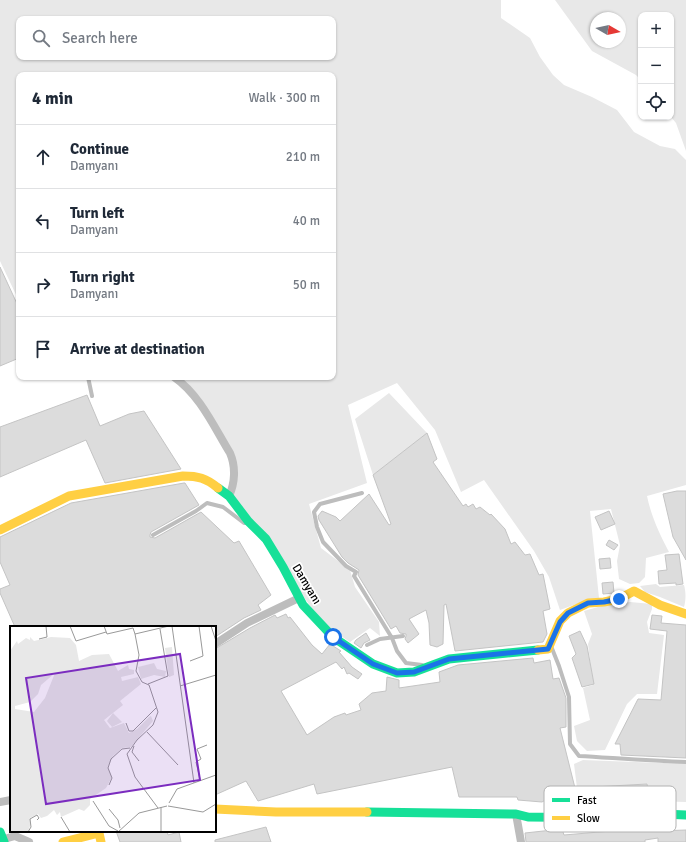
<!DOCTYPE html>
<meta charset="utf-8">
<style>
body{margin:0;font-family:Signika,sans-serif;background:#f6f6f7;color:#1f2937}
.controls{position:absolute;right:12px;top:12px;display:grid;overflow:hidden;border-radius:8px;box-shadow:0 1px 3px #0004}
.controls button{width:36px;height:36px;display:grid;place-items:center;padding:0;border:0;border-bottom:1px solid #e0e1e3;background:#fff;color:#1f2937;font:20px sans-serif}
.compass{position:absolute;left:590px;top:12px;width:36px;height:36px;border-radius:50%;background:#fff;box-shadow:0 1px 3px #0004;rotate:99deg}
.stop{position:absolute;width:12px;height:12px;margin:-9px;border:3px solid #1a73e8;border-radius:50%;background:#fff}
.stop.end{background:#1a73e8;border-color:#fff;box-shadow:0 1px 4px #0008}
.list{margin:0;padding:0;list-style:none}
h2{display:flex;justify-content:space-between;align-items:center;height:52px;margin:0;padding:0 16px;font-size:17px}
h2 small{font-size:13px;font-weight:400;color:#747a83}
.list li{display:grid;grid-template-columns:26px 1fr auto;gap:12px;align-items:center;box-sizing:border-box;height:64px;padding:0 16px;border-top:1px solid #e0e1e3}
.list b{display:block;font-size:15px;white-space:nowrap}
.list p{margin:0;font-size:13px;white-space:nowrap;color:#747a83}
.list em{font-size:13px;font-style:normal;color:#747a83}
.icon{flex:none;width:22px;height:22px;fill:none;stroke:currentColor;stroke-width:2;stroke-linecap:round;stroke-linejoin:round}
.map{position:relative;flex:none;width:686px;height:842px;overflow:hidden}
.search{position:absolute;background:#fff;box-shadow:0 1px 3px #0004;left:16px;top:16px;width:320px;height:44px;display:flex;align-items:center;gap:10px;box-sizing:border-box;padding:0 14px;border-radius:8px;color:#747a83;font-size:15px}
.panel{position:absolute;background:#fff;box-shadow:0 1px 3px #0004;left:16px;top:72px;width:320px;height:308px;border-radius:8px}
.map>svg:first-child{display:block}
.green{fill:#e8e8e8;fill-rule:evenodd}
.building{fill:#dcdcdc;stroke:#c4c4c4}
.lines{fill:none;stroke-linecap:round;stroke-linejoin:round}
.lane{stroke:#bdbdbd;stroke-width:4}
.street{stroke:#bdbdbd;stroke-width:8}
.fast{stroke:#16e098;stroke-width:9}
.slow{stroke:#ffcf43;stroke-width:9}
.route{stroke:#1a73e8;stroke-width:5}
.labels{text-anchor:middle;stroke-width:3.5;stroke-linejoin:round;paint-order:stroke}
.street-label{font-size:12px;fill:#000;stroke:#fff}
.inset-road{fill:none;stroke:#999;stroke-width:1}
.view{fill:#7b2cbf;fill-opacity:0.15;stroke:#7b2cbf;stroke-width:2}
.inset-edge{fill:none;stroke:#000;stroke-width:2}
.key{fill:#fff;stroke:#b2b2b2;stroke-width:1}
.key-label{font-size:11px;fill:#000}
</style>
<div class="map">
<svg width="686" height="842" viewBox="0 0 686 842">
<rect width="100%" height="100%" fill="#fff"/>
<path class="green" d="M0 0H501V18L530 38 540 57 553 75 564 85 592 97 617 110 634 132 660 146 675 149 686 160V485L647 496C651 516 660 535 669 552L646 558 645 577 639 583 630 584 619 579 617 561 620 545 611 509 590 511 599 598 587 600 560 610 549 577 534 551 484 480 461 492 435 430 397 383 348 405 367 483 309 504 321 548 350 570 355 587 379 622 380 636 370 628 350 642 323 624 232 496 235 462 178 377H333V75H19V301L0 261ZM19 19H333V57H19Z
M555 0H686V151L676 123 671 117V15H641V80L636 75 592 51ZM596 18H620V42H596Z
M389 393 427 433 373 475 355 419Z
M656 584 660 587 684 585C686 592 686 600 684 607L660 597 645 592 640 586Z
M630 602 652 604V609L647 622 649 633 664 635 657 694H637L627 704 605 750 587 751 577 741 574 726 590 720 583 688 593 685 588 644 592 634 584 611 605 605Z
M583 760 686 764V802L650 801 647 784 577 788 574 764Z"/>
<path class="building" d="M0 267 19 308V358L0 366Z
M87 395 100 426 129 414 144 411 181 469 105 483 86 440 0 477V427Z
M427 433 437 459 433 462 463 506 466 504 468 507 473 504 476 509 480 507 490 515 491 514 505 529 511 544 515 542 525 555 530 554 539 575 543 574 550 609 543 611 547 634 543 642 455 651 446 604 444 605 443 644 437 647 430 645 429 623 426 610 409 619 419 634 408 643 405 639 406 636V634L400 633 396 626 391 629 358 575 359 570 348 563 342 557 319 520 318 516 322 511 336 517 340 521 369 494 389 525 391 524 373 475Z
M184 483H185L199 505 151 532 150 535V537L155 538 201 512 234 543 239 541 271 595 258 605 261 610 244 618 215 637V627H15L0 593V589L10 585 0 562V537L71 503Z
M677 491H686V560L673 537 663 494Z
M609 511 615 524 601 530 595 517Z
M609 540 618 545 614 550 606 545Z
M679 554 683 584 676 585V583L659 584 658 571 667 570 665 555Z
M610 558 611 568 600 569 599 559Z
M613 582 614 593 603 594 602 583Z
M286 614 288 618 290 617 312 645 322 654 330 644 341 651 339 652 352 667 362 674 358 679 349 673 347 674 344 667 342 669 336 662 281 691 307 735 334 717 345 713 346 715 361 710 359 704 372 693 386 691 387 677 399 680V688L440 682 439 672 458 665 533 658 534 663 550 660 553 679 559 678 566 698V727L560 728 575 788 647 784 650 801 556 810V794L542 802 518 800 517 797H459L452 767 317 794 314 784 258 801 246 781 215 795V649L250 628 275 615 277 618Z
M652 615 662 616 661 623 686 625V758L621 755 620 744H615L638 699 661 700 667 631 650 629Z
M580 631 587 646 594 684 582 687 572 658 576 654 569 636Z
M366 633 370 640 364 643 361 648 354 643 356 640Z
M266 827 271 842H215V840Z
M658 827 657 831 686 830V842H658V838L645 840V842H526L525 833 562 829 564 835Z
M116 831H167L168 835 179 832 181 842H120Z"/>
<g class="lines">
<path class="lane" d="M88 377 92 396
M362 493 320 504 314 512 317 527 323 542 346 566 356 572 354 576 392 638 397 651 406 663 422 665
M153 535 196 511 207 503 223 507 244 523H246
M367 645 380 639 403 636
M551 646 559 666 569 697 570 744 579 756C614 758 650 761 686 762"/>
<path class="street" d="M174 377C200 395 214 427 230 453 236 467 235 483 229 496
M215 644 247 623 299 598
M0 802 11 800
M516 814 521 842
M4 839 15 836 29 842"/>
<path class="fast" d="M218 488 229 496 248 521 266 539 283 567 303 605 333 637 373 664 397 673 414 672 449 659 538 650
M367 812 516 814 528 817 629 818 663 814 686 815
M0 832 4 842"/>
<path class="slow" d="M0 530 69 496 183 476C198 476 206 478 218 488
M538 650 548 649 560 621 568 613 588 603 604 602 619 599 634 591 660 605 686 614
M215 809 276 812H367
M63 842 99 833 101 842"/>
</g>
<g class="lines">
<path class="route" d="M333 637 373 664 397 673 414 672 449 659 548 649 560 622 568 613 588 603 604 602 619 599"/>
</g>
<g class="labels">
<g class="street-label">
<text transform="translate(307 584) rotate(59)" y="4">Damyanı</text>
</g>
</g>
<g transform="translate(10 626)">
<rect width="206" height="206" fill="#fff"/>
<path d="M20 11 24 15 41 11 60 12 66 19 69 35 82 29 99 28 108 45 118 39 119 43 124 44V48L111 51 112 55 128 51 131 58 110 75 113 79 94 94 100 102 114 97 119 107 127 103 139 91 141 90 143 95 121 121 112 122 103 130 98 141 102 151 96 162 80 173V179L74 185 69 183 51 191 50 186 47 189 44 184 37 190 31 192 28 188 20 192 21 197 18 206H0V25L7 15 8 18 16 12 20 14ZM45 47 35 72 24 86 5 83V80L20 76 28 68 31 59ZM162 21 164 49 159 51 155 22ZM144 37 147 43 156 45 155 51 144 49 131 53 128 41ZM103 87 112 96 102 101 97 95Z" fill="#e8e8e8" fill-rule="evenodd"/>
<path class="inset-road" d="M60 0 66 15 96 6M94 0 97 8 123 2 125 8M162 0 184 157M201 0 206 15M29 13 37 11 36 0M180 35 193 30 189 0M138 58 158 50 150 3M170 60 206 49M116 97 119 105H123L146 82M137 106 168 139M124 120 122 126 129 135M190 153 186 136 191 133 187 123 197 119M99 159 102 152 98 142 101 133 112 123 120 122M83 175 99 200 108 205M159 177 167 163 206 149M158 180 193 186 206 178M148 182 125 151 117 128 127 114 143 99 148 86 139 59 132 56 126 45 129 29 125 8 159 0M99 183 108 194 110 202M51 191 60 206M18 206 21 201 20 193 27 189 29 192 27 194M108 206 129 187 157 180M151 206V181"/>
<path class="view" d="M170 28 190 154 36 178 16 52Z"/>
<rect width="206" height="206" class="inset-edge"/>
</g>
<rect x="544" y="786" width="132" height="46" rx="6" class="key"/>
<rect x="552" y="798" width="18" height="4" fill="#16e098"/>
<rect x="552" y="816" width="18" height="4" fill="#ffcf43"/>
<g class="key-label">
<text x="577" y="804">Fast</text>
<text x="577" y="822">Slow</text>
</g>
</svg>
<div class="controls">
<button>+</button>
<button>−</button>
<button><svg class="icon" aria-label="locate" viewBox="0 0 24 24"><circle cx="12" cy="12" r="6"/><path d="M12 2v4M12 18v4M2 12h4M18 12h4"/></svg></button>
</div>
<svg class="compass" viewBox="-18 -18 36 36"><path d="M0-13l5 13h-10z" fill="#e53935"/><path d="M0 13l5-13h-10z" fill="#747a83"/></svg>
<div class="stop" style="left:333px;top:637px"></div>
<div class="stop end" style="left:619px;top:599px"></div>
<div class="search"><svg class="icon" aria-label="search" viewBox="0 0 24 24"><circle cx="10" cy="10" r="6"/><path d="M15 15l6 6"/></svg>Search here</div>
<section class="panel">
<h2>4 min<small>Walk · 300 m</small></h2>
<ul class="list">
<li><svg class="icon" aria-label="ahead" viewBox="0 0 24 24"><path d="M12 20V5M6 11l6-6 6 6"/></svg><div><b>Continue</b><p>Damyanı</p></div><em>210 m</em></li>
<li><svg class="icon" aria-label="left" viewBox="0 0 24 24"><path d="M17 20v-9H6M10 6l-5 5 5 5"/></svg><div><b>Turn left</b><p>Damyanı</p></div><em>40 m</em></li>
<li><svg class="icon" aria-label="right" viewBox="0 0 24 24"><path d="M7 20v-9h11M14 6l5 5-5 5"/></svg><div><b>Turn right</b><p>Damyanı</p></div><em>50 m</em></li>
<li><svg class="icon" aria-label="arrive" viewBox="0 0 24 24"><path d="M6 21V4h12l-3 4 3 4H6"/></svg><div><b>Arrive at destination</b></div></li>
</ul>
</section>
</div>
